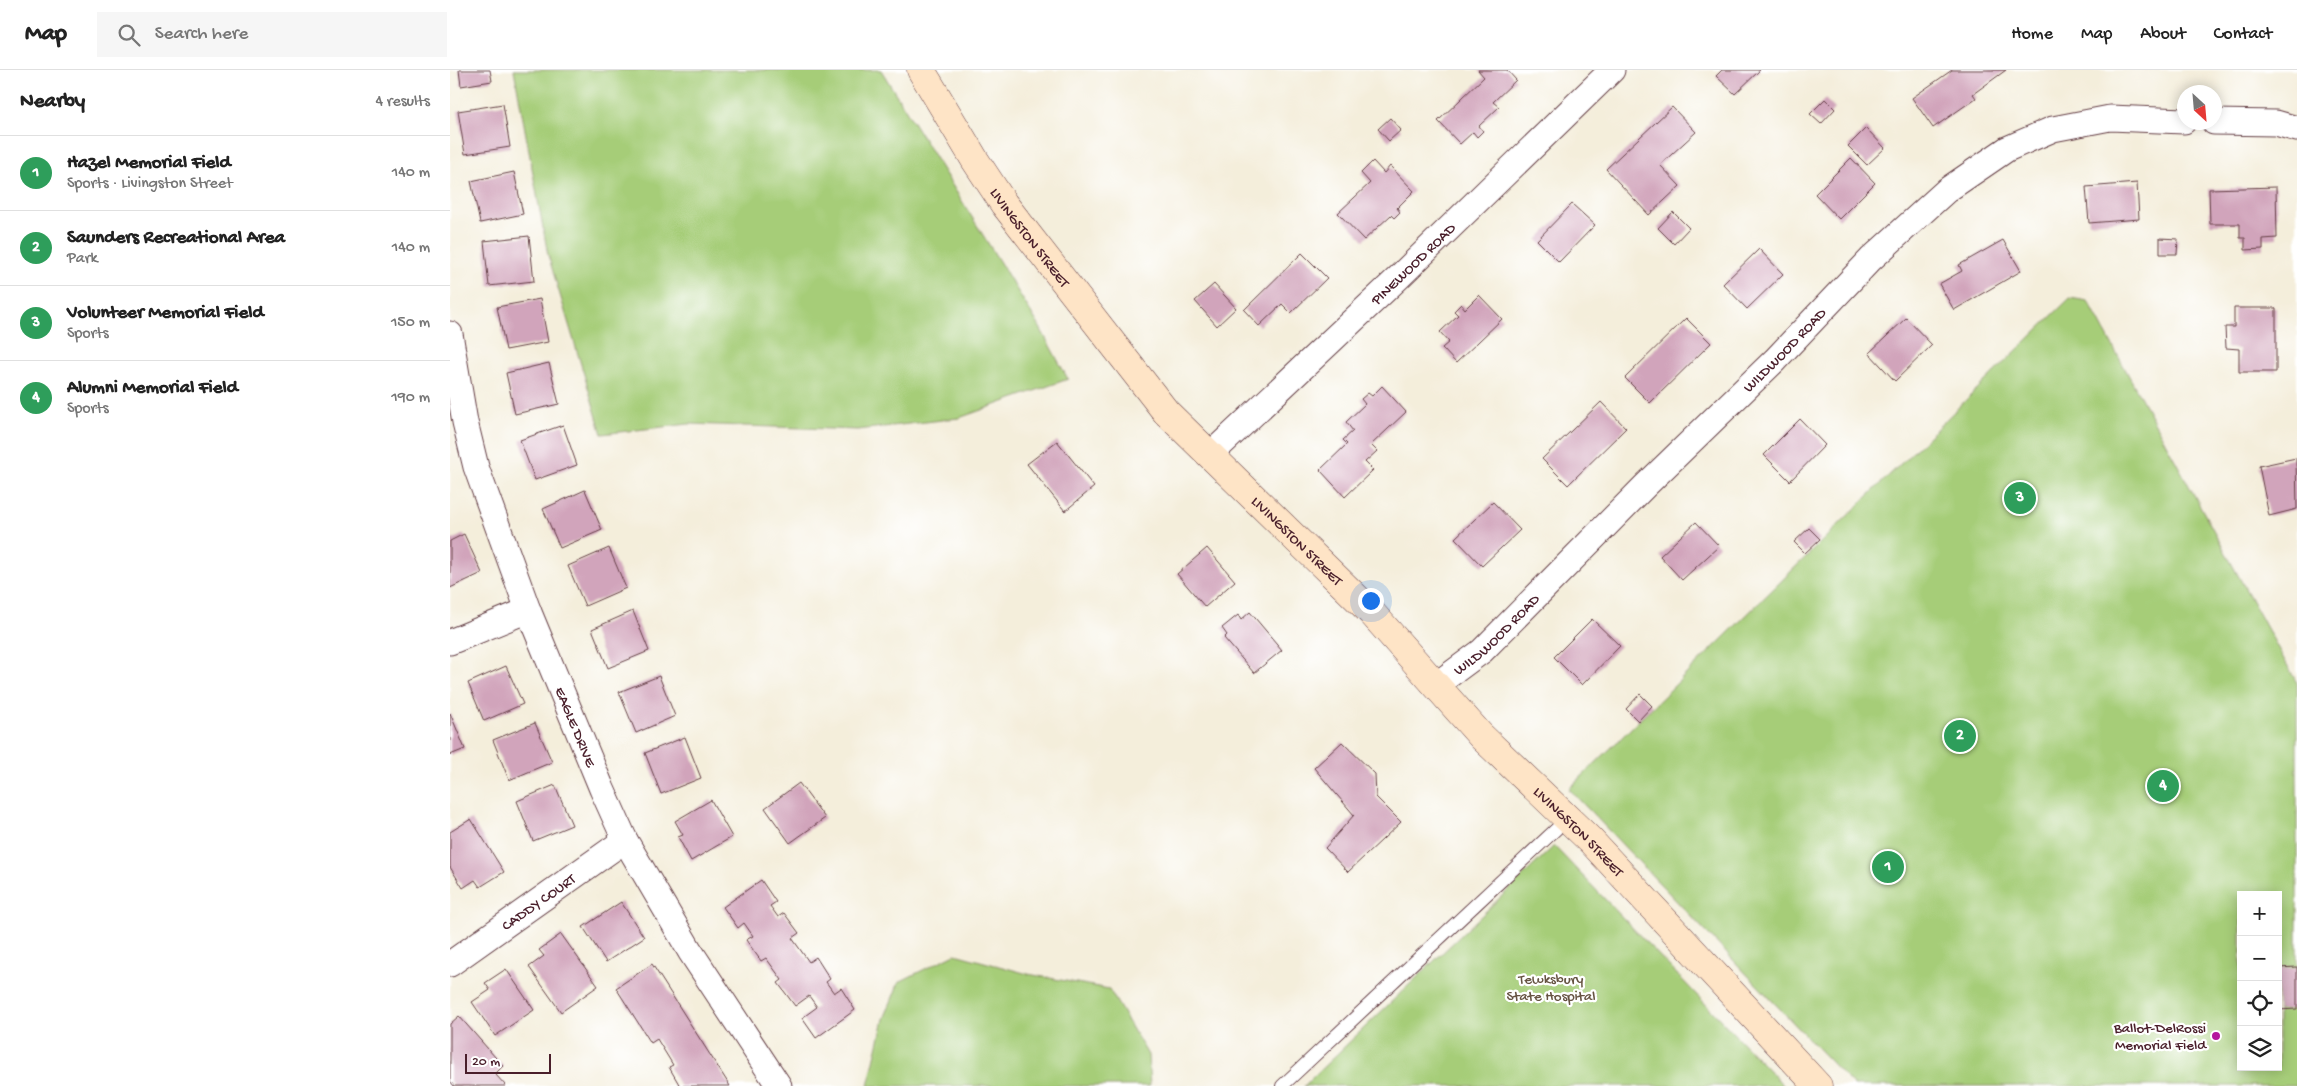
<!DOCTYPE html>
<meta charset="utf-8">
<style>
body{margin:0;font-family:"Gochi Hand",sans-serif;background:#f6f6f6;color:#222}
.controls{position:absolute;right:15px;bottom:15px;display:grid;overflow:hidden;border-radius:0px;box-shadow:0 2px 12px #0003}
.controls button{width:45px;height:45px;display:grid;place-items:center;padding:0;border:0;border-bottom:1px solid #e0e0e0;background:#fff;color:#222;font:25px sans-serif}
.compass{position:absolute;left:1727px;top:15px;width:45px;height:45px;border-radius:50%;background:#fff;box-shadow:0 2px 12px #0003;rotate:154deg}
.scale{position:absolute;left:15px;bottom:12px;width:86px;box-sizing:border-box;padding-left:5px;border:2px solid #4a1f2b;border-top:0;font-size:14px;line-height:18px;white-space:nowrap;color:#4a1f2b;-webkit-text-stroke:4px #fff;paint-order:stroke}
.you{position:absolute;left:920px;top:530px;width:18px;height:18px;margin:-12px;border:4px solid #fff;border-radius:50%;background:#1a73e8;box-shadow:0 0 0 8px #1a73e833}
.badge{display:grid;place-items:center;width:32px;height:32px;border-radius:50%;background:#b5179e;color:#fff;font-size:16px;font-weight:700}
.pin{position:absolute;translate:-50% -50%;border:2px solid #fff;box-shadow:0 1px 5px #0006}
.list{margin:0;padding:0;list-style:none}
h2{display:flex;justify-content:space-between;align-items:center;height:65px;margin:0;padding:0 20px;font-size:21px}
h2 small{font-size:16px;font-weight:400;color:#767676}
.list li{display:grid;grid-template-columns:32px 1fr auto;gap:15px;align-items:center;box-sizing:border-box;height:75px;padding:0 20px;border-top:1px solid #e0e0e0}
.list b{display:block;font-size:19px;white-space:nowrap}
.list p{margin:0;font-size:16px;white-space:nowrap;color:#767676}
.list em{font-size:16px;font-style:normal;color:#767676}
.icon{flex:none;width:28px;height:28px;fill:none;stroke:currentColor;stroke-width:2;stroke-linecap:round;stroke-linejoin:round}
.map{position:relative;flex:none;width:1847px;height:1016px;overflow:hidden}
header{display:flex;align-items:center;gap:30px;box-sizing:border-box;height:70px;padding:0 25px;background:#fff;border-bottom:1px solid #e0e0e0}
header strong{font-size:24px}
nav{display:flex;gap:28px;margin-inline-start:auto;font-size:18px}
.search{width:350px;height:45px;background:#f6f6f6;display:flex;align-items:center;gap:12px;box-sizing:border-box;padding:0 18px;border-radius:0px;color:#767676;font-size:19px}
main{display:flex}
aside{flex:1;background:#fff}
.map>svg:first-child{display:block}
.green{fill:#a6cd78;stroke:#787652;fill-rule:evenodd}
.building{fill:#d1a4bb}
.lines{fill:none;stroke-linecap:round;stroke-linejoin:round}
.lane-casing{stroke:#643e45;stroke-width:14}
.street-casing{stroke:#643e45;stroke-width:27}
.secondary-casing{stroke:#643e45;stroke-width:29}
.lane{stroke:#fff;stroke-width:12}
.street{stroke:#fff;stroke-width:25}
.secondary{stroke:#fee4c6;stroke-width:28}
.poi-dot{fill:#b5179e;stroke:#fff;stroke-width:2}
.labels{text-anchor:middle;stroke-width:4.5;stroke-linejoin:round;paint-order:stroke}
.street-label{font-size:15px;fill:#4a1f2b;stroke:#fff}
.park-label{font-size:15px;fill:#665342;stroke:#fff}
.poi-label{font-size:15px;fill:#4a1f2b;stroke:#fff;text-anchor:end}
</style>
<header>
<strong>Map</strong>
<div class="search"><svg class="icon" aria-label="search" viewBox="0 0 24 24"><circle cx="10" cy="10" r="6"/><path d="M15 15l6 6"/></svg>Search here</div>
<nav><a>Home</a><a>Map</a><a>About</a><a>Contact</a></nav>
</header>
<main>
<aside>
<h2>Nearby<small>4 results</small></h2>
<ul class="list">
<li><span class="badge" style="background:#2e9e5b">1</span><div><b>Hazel Memorial Field</b><p>Sports · Livingston Street</p></div><em>140 m</em></li>
<li><span class="badge" style="background:#2e9e5b">2</span><div><b>Saunders Recreational Area</b><p>Park</p></div><em>140 m</em></li>
<li><span class="badge" style="background:#2e9e5b">3</span><div><b>Volunteer Memorial Field</b><p>Sports</p></div><em>150 m</em></li>
<li><span class="badge" style="background:#2e9e5b">4</span><div><b>Alumni Memorial Field</b><p>Sports</p></div><em>190 m</em></li>
</ul>
</aside>
<div class="map">
<svg width="1847" height="1016" viewBox="0 0 1847 1016">
<rect width="100%" height="100%" fill="#fff"/>
<filter id="ink" filterUnits="userSpaceOnUse"><feTurbulence type="fractalNoise" baseFrequency=".02" numOctaves="2"/><feDisplacementMap in="SourceGraphic" scale="10" xChannelSelector="R" yChannelSelector="G"/><feConvolveMatrix kernelMatrix="1 2 1 2 8 2 1 2 1" color-interpolation-filters="sRGB"/></filter>
<filter id="wash" filterUnits="userSpaceOnUse"><feTurbulence type="fractalNoise" baseFrequency=".0096" numOctaves="4" result="noise"/><feDisplacementMap in="SourceGraphic" scale="20" xChannelSelector="R" yChannelSelector="G"/><feGaussianBlur stdDeviation="1.12" result="paint"/><feColorMatrix in="noise" values="0 0 0 0 0 0 0 0 0 0 0 0 0 0 0 0 0 1.4 0 .05"/><feComposite in="paint" operator="in"/></filter>
<g filter="url(#wash)">
<rect width="100%" height="100%" fill="#f4eedb"/>
<path class="green" d="M64 0H431L588 254 618 309 509 348 408 360 239 354 152 364 98 185Z
M1620 228 1638 231 1847 613V1016H1404L1119 719ZM1791 825H1828V997H1791Z
M1104 776 1334 1016H854L864 1006Z
M505 884 578 904 659 919 698 985 700 1016H418L434 949 449 912Z"/>
<g id="blocks">
<path class="building" d="M9 0H40L42 11 11 16Z
M1028 0H1057L1066 10 1043 32 1049 37 1029 56 1033 61 1027 67 1023 62 1010 74 988 51 1034 7Z
M1272 0H1310L1285 24 1266 6Z
M1502 0H1556L1523 24 1526 28 1483 58 1462 28Z
M1375 29 1385 39 1371 54 1360 44Z
M53 34 60 77 15 84 8 41Z
M1222 37 1246 62 1210 95 1230 116 1199 145 1156 99Z
M940 48 951 60 939 71 928 59Z
M1416 58 1435 78 1417 95 1398 76Z
M1401 88 1425 113 1389 149 1365 124Z
M923 91 934 103 940 96 964 121 947 138 950 142 944 148 941 145 914 170 888 143 920 113 911 103Z
M64 102 73 144 30 153 21 111Z
M1687 113 1689 149 1639 153 1636 117Z
M1826 117 1827 168 1813 169V179L1795 180V168H1790V154H1760L1759 119Z
M1122 134 1145 155 1109 192 1087 170Z
M1223 142 1239 158 1224 174 1208 158Z
M79 166 84 211 39 216 34 171Z
M1710 168 1728 169 1727 184H1710Z
M1553 170 1571 201 1504 240 1489 214 1512 201 1509 195Z
M1309 179 1333 204 1297 239 1273 214Z
M852 183 877 208 841 243 832 234 809 256 794 240Z
M764 214 786 238 767 256 745 231Z
M1029 225 1052 249 1006 293 992 278 999 272 990 262 1008 245 1004 241 1011 234 1015 239Z
M90 229 98 272 56 280 47 237Z
M1784 238H1826V302H1789V279L1776 278 1775 257H1784Z
M1236 248 1261 273 1200 333 1175 308Z
M1456 248 1482 275 1445 311 1419 283Z
M99 293 109 334 65 344 56 303Z
M932 316 956 342 921 375 927 381 915 392 923 400 895 427 870 400 897 374 893 370 903 361 896 352 915 334 911 329 918 323 922 326Z
M1151 332 1176 358 1118 415 1092 389Z
M1350 349 1375 375 1340 411 1314 385Z
M113 355 127 395 85 410 70 370Z
M607 371 644 417 615 441 577 394Z
M1846 388 1847 439 1819 446 1809 396Z
M135 420 152 460 110 478 93 439Z
M1043 432 1070 460 1032 496 1005 468Z
M1246 452 1269 476 1232 510 1210 486Z
M1359 458 1370 469 1355 483 1344 472Z
M14 464 32 503 0 518V471Z
M159 478 176 518 135 536 118 496Z
M757 478 785 511 755 537 727 504Z
M183 541 199 581 158 598 142 559Z
M800 542 832 580 804 603 774 568 777 565 772 558 788 545 791 550Z
M1142 549 1170 576 1132 615 1104 587Z
M56 596 73 634 34 651 18 613Z
M209 606 225 646 186 663 169 622Z
M1190 624 1202 636 1188 651 1176 639Z
M0 643 15 679 0 685Z
M85 653 102 692 59 710 43 670Z
M235 667 251 708 211 724 195 683Z
M892 672 925 704 926 727 951 752 898 802 875 778 904 745 864 698Z
M349 713 375 748 340 773 315 738Z
M105 715 122 755 83 771 67 731Z
M261 730 282 767 241 791 228 767 233 765 225 751Z
M21 749 54 802 30 817 25 810 13 818 0 797V762Z
M311 810 326 832 320 836 328 847 334 843 349 863 342 868 359 892 366 887 380 909 376 912 384 923 391 918 405 940 366 968 352 948 367 937 359 926 345 936 328 913 332 910 316 888 311 891 296 870 303 866 294 853 288 858 273 837Z
M171 832 194 867 156 892 133 857Z
M111 864 148 916 111 942 79 897 94 886 89 880Z
M202 894 280 1016H230L219 997 223 995 207 969 201 973 166 918Z
M1847 897V939L1828 940V898Z
M56 899 84 940 45 966 22 932 40 920 35 913Z
M9 946 53 996 45 1004 56 1016H4L0 1011V954Z"/>
</g>
</g>
<g filter="url(#ink)">
<use href="#blocks" fill-opacity="0" stroke="#643e45" stroke-width="1"/>
<g class="lines">
<defs>
<path id="lane" d="M832 1016 1117 749"/>
<g id="street">
<path d="M1764 52 1826 53 1847 59"/>
<path id="s1" d="M0 264 15 352 26 397 78 540 152 719 175 770 240 881 329 1016"/>
<path id="s2" d="M760 385 948 208 1162 0"/>
<path d="M0 572 78 540"/>
<path id="s3" d="M986 615 1032 581 1195 416 1325 290 1421 189 1497 120 1557 79 1603 59 1660 48 1734 51"/>
<path id="s4" d="M0 894 175 770"/>
</g>
<g id="secondary">
<path id="s5" d="M471 0 525 90 554 134 716 342 921 542 1031 666 1140 770 1368 1016"/>
</g>
</defs>
<use href="#lane" class="lane-casing"/>
<use href="#street" class="street-casing"/>
<use href="#secondary" class="secondary-casing"/>
<use href="#lane" class="lane"/>
<use href="#street" class="street"/>
<use href="#secondary" class="secondary"/>
</g>
</g>
<circle class="poi-dot" cx="1766" cy="966" r="5"/>
<g class="labels">
<g class="street-label">
<text dy="5" stroke="none"><textPath href="#s5" startOffset="200">LIVINGSTON STREET</textPath></text>
<text dy="5" stroke="none"><textPath href="#s2" startOffset="279">PINEWOOD ROAD</textPath></text>
<text dy="5" stroke="none"><textPath href="#s3" startOffset="484">WILDWOOD ROAD</textPath></text>
<text dy="5" stroke="none"><textPath href="#s5" startOffset="605">LIVINGSTON STREET</textPath></text>
<text dy="5" stroke="none"><textPath href="#s3" startOffset="79">WILDWOOD ROAD</textPath></text>
<text dy="5" stroke="none"><textPath href="#s1" startOffset="414">EAGLE DRIVE</textPath></text>
<text dy="5" stroke="none"><textPath href="#s5" startOffset="1010">LIVINGSTON STREET</textPath></text>
<text dy="5" stroke="none"><textPath href="#s4" startOffset="108">CADDY COURT</textPath></text>
</g>
<g class="park-label">
<text x="1101" y="913">Tewksbury<tspan x="1101" dy="17">State Hospital</tspan></text>
</g>
<g class="poi-label">
<text x="1756" y="962">Ballot-DelRossi<tspan x="1756" dy="17">Memorial Field</tspan></text>
</g>
</g>
</svg>
<div class="controls">
<button>+</button>
<button>−</button>
<button><svg class="icon" aria-label="locate" viewBox="0 0 24 24"><circle cx="12" cy="12" r="6"/><path d="M12 2v4M12 18v4M2 12h4M18 12h4"/></svg></button>
<button><svg class="icon" aria-label="layers" viewBox="0 0 24 24"><path d="M12 4l9 5-9 5-9-5zM3 14l9 5 9-5"/></svg></button>
</div>
<svg class="compass" viewBox="-18 -18 36 36"><path d="M0-13l5 13h-10z" fill="#e53935"/><path d="M0 13l5-13h-10z" fill="#767676"/></svg>
<div class="scale">20 m</div>
<div class="you"></div>
<div class="pin badge" style="left:1438px;top:797px;background:#2e9e5b">1</div>
<div class="pin badge" style="left:1510px;top:666px;background:#2e9e5b">2</div>
<div class="pin badge" style="left:1570px;top:428px;background:#2e9e5b">3</div>
<div class="pin badge" style="left:1713px;top:716px;background:#2e9e5b">4</div>
</div>
</main>
